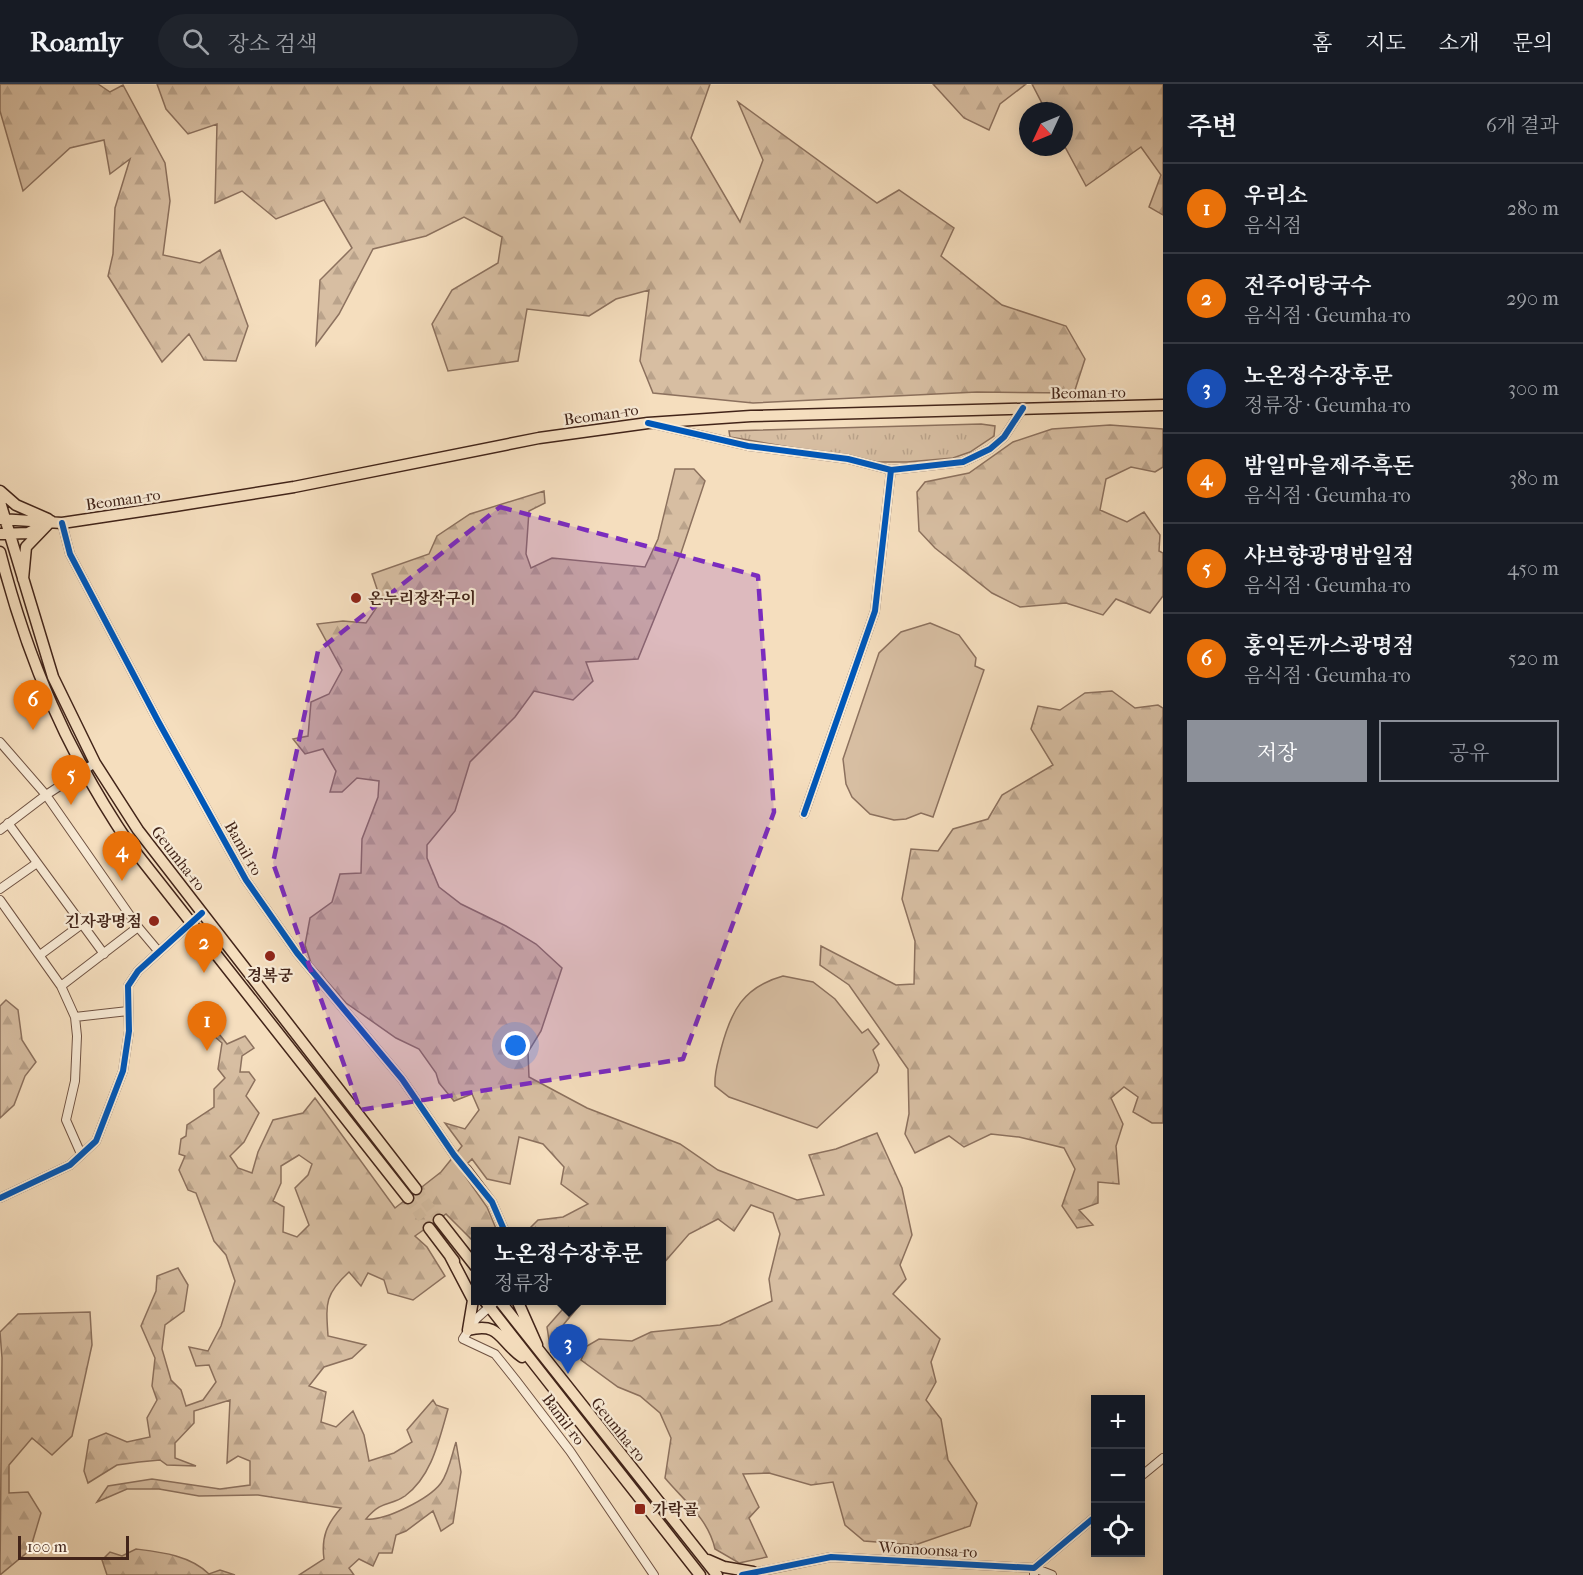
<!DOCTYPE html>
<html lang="ko">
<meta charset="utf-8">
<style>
body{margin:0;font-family:"IM FELL French Canon","Noto Serif KR",serif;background:#20242c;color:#f1f3f6}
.controls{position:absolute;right:18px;bottom:18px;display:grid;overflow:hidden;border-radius:0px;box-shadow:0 3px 15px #0003}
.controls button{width:54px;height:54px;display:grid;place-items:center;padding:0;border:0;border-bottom:2px solid #363941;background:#171b24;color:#f1f3f6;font:30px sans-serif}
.compass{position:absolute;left:1019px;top:18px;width:54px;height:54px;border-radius:50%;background:#171b24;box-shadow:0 3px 15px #0003;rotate:226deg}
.scale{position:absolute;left:18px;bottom:15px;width:111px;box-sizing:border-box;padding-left:6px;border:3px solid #422419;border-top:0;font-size:16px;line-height:21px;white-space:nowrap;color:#422419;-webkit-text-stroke:4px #f8ead5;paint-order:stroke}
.you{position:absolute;left:516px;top:962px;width:21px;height:21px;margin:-15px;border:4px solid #fff;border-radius:50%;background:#1a73e8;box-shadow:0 0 0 9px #1a73e833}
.badge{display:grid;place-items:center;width:39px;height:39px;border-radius:50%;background:#8c9099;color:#fff;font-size:20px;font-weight:700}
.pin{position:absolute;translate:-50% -50px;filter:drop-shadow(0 2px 3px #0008)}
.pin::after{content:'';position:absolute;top:32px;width:21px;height:18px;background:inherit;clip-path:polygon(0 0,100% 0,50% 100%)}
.popup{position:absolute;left:471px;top:1143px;width:195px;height:78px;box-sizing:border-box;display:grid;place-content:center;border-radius:0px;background:#171b24;filter:drop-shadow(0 2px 4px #0005);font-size:20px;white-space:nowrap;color:#9ea1a6}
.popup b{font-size:22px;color:#f1f3f6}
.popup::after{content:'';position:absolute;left:50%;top:100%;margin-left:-12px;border:12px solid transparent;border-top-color:#171b24}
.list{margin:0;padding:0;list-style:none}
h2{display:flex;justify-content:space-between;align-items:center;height:78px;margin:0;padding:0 24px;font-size:26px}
h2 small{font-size:20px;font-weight:400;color:#9ea1a6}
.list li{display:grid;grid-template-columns:39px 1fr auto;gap:18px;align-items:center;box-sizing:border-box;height:90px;padding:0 24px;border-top:2px solid #363941}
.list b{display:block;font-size:22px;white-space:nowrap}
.list p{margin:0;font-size:20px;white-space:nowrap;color:#9ea1a6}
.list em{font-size:20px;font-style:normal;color:#9ea1a6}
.actions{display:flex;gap:12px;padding:18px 24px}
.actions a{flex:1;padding:14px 0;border:2px solid #8c9099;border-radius:0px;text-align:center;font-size:21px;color:#8c9099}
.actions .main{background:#8c9099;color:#fff}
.icon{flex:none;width:33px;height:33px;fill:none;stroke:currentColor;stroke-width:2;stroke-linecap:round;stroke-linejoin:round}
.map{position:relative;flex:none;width:1163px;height:1491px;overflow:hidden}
header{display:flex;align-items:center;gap:36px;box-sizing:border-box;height:84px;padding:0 30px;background:#171b24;border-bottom:2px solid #363941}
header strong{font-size:28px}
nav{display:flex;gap:33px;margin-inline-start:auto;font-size:21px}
.search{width:420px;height:54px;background:#20242c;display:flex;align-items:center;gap:15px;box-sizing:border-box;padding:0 21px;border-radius:33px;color:#9ea1a6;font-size:22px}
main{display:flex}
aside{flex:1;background:#171b24}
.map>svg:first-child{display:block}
.forest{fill:url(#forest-firs);stroke:#8c715e;stroke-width:1.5;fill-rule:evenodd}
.park{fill:url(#park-tufts);stroke:#8c715e;stroke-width:1.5}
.pitch{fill:#d7bea2;stroke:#8c715e;stroke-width:1.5}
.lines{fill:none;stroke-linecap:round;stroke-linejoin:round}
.minor-tunnel{stroke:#d1b99d;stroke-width:8;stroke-dasharray:8 4;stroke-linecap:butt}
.major-tunnel{stroke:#d1b99d;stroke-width:10;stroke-dasharray:10 5;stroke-linecap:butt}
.minor-casing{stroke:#6f5242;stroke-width:10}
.major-casing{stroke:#422419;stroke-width:13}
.minor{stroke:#f8ead5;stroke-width:8}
.major{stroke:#f5debe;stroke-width:10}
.cycleway-casing{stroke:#f8ead5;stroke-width:10}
.cycleway{stroke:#0057b8;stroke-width:6}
.marked{fill:#7b2cbf;fill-opacity:0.2;stroke:#7b2cbf;stroke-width:4.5;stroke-dasharray:12 8;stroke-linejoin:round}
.poi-dot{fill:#8f2418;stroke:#f8ead5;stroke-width:2}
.labels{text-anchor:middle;stroke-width:4.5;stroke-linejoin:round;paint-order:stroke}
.street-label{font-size:16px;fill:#422419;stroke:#f8ead5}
.poi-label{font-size:16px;font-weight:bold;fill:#422419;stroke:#f8ead5;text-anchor:start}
</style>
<header>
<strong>Roamly</strong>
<div class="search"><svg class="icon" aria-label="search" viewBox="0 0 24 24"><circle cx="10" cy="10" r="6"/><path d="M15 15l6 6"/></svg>장소 검색</div>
<nav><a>홈</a><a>지도</a><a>소개</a><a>문의</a></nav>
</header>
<main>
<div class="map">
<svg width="1163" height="1491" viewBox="0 0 1163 1491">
<defs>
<pattern id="forest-firs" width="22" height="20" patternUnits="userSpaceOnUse" patternTransform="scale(1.5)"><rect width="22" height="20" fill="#d7bea2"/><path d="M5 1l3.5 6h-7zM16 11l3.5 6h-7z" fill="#baa38b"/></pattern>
<pattern id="park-tufts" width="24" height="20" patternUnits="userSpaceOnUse" patternTransform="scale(1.5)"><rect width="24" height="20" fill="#d7bea2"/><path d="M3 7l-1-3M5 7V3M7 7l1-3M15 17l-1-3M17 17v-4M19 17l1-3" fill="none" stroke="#baa38b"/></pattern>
</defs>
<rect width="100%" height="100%" fill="#f5debe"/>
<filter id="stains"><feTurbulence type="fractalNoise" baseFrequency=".00333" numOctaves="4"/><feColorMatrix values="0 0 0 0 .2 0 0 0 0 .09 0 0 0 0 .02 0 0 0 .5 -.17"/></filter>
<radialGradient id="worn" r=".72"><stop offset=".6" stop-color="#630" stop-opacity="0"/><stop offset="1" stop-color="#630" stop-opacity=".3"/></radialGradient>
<path class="forest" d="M0 0H98L110 8 123 1 165 79 170 117 163 171 200 179 220 166 248 242 236 277 204 276 189 250 162 278 108 192 113 170 115 124 130 75 110 90 104 56 70 64 23 107 0 27Z
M157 0H710L691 54 740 138 763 76 738 18 877 119 899 106 954 144 941 172 1002 221 1066 242 1085 275 1074 309 977 308 753 319 653 309 640 277 649 206 616 215 589 232 527 225 518 277 448 287 432 240 452 206 498 179 502 153 464 133 426 152 373 165 339 230 316 261 320 196 352 164 324 116 276 135 242 107 215 119 217 40 188 50 166 25Z
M933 0H1026L1000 20 989 46 964 34Z
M1032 0H1163V131L1149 123 1161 91 1141 63 1086 102 1064 61V27H1046Z
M1110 341 1163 345V383L1155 388 1131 383 1106 395 1100 426 1127 438 1144 428 1160 451 1159 467 1163 469V512L1150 529 1116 515 1103 531 1066 519 1020 523 992 509 935 464 919 447 917 408 925 398 969 389 1013 358 1052 345Z
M675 385H694L705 397 681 469 638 575 586 578 593 597 573 616 534 607 515 633 470 678 455 727 427 761V774L439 803 461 820 506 842 536 860 562 884 541 947 528 968 529 993 587 1024 680 1060 718 1086 797 1116 824 1111 809 1071 836 1065 877 1049 902 1104 912 1151 900 1181 906 1195 893 1210 940 1255 931 1278 936 1298 926 1316 941 1335 948 1376 977 1419 970 1442 915 1461 864 1457 845 1441 833 1398 811 1401 769 1389 743 1390 759 1423 749 1434 767 1473 739 1479 715 1465C708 1434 684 1417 665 1394L671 1354 660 1329 640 1312 618 1303 581 1276 587 1262 599 1255 632 1257 651 1248 720 1241 772 1217 769 1195 780 1150 773 1129 751 1121 734 1147 718 1135 689 1150 662 1181 661 1148 527 1147 538 1136 563 1133 588 1120 561 1100 564 1083 543 1060 519 1053 510 1100 487 1095 472 1075 461 1086 487 1123 497 1147 475 1148V1159L446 1130 415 1152 427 1163 445 1192 413 1216 388 1209 384 1196 368 1189 361 1202 349 1188C324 1211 326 1220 328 1252L366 1261 352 1274 324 1283 309 1302 326 1308 321 1338 336 1343 353 1327 364 1351 369 1377 394 1369 412 1358 407 1346 433 1316 436 1321 448 1325C439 1356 432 1392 405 1412 389 1423 383 1415 366 1435 385 1437 429 1415 441 1399 449 1388 452 1370 456 1358L461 1388 453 1439 441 1447 433 1427 406 1447 396 1451 392 1469H379L373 1482 359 1475 349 1484 354 1491H299L324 1475C321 1453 327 1440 341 1424L258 1411 199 1412 159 1405H127L97 1418 108 1402 152 1395 220 1405 250 1401V1377L238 1372 227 1379 230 1316 194 1327V1339L175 1359V1374L196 1382 167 1381 160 1376 139 1378 117 1381 88 1399 84 1387 89 1356 106 1349 127 1358 150 1353 147 1334 157 1316 152 1302 155 1274 141 1242 156 1207 157 1192 178 1184 188 1201 184 1227 165 1241 162 1265 171 1296 181 1306 186 1322 203 1316 216 1298 209 1281 196 1282 189 1263 208 1267 221 1242 235 1197 226 1171 214 1157 196 1109 188 1106 179 1086 185 1072 179 1070 181 1055 186 1052 187 1041 214 1023V1005L225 994 218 985 222 959 207 946 212 941 227 960 245 952 254 964 242 972 240 988H249L255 996 246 1012 259 1029 244 1058 230 1072 238 1084 252 1089 258 1068 273 1036 303 1029 315 1014 395 1124 441 1088 462 1062 445 1039 465 1045 479 1026 472 1010 454 1017 439 999 436 989 419 965 396 954 346 919 311 879 305 861 310 834 332 818 340 790 361 789 362 755 378 713 379 697 357 694 342 708H330L336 687 323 665 305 670 293 655 308 652 311 618 329 610 342 586 317 540 343 537 366 539 381 517 372 490 429 470 437 452 470 430 544 407 545 419 529 427 526 470 531 484 552 474 645 483 658 455ZM299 1071 312 1080 308 1091 295 1104 309 1141 297 1153 283 1148 284 1123 273 1117 281 1099V1082Z
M1112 607 1135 624 1158 621 1163 624V1039H1152L1133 1028 1138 1013 1124 1003 1111 1014 1123 1040 1116 1062 1119 1100 1098 1098V1119L1079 1126 1093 1141 1077 1144 1062 1122 1075 1085 1064 1064 1019 1053 991 1050 964 1063 949 1052 915 1069 905 1050 909 1030 908 985 849 901 820 881 821 862 896 901 914 900 915 857 902 815 911 765 938 767 953 745 988 735 1002 711 1053 681 1031 645 1038 622 1060 626 1085 609Z
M6 916 18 926 22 956 36 978 25 992 14 1021 0 1034V922Z
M570 1217H583L559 1246 551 1269 547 1243Z
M90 1228 92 1261 72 1352 52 1371 32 1354 9 1381V1409L28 1408 41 1429 30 1466 0 1491 2 1274 0 1248 18 1230Z
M136 1465C160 1468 190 1471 209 1490L220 1486 235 1491H107L102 1476 110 1468 122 1472Z"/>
<path class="park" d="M981 340 995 342 994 352 970 368 953 374 907 378H878L730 353 729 347Z"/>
<path class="pitch" d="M930 539 959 551 976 574 975 582 984 586 933 733 921 729 906 735 894 736 870 730 852 713 846 700 843 675 879 569 901 548Z
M783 892 813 898 835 915 862 949 868 945 879 960 873 966 879 981 877 988 817 1044 729 1013 715 1002C714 989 718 978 721 965 731 927 743 903 783 892Z"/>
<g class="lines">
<path class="minor-tunnel" d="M454 1071 467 1085"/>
<path class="major-tunnel" d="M416 1105 439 1136
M408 1114 429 1144"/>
<defs>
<path id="minor" d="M657 341 748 362 848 375 891 386 963 378 990 365 1004 353 1023 324
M62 439 70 470 158 637 246 796 297 869 402 995 454 1071
M0 658 46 711 138 843 159 868
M804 730 875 527 891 386
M8 739 104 870
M0 746 46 711 95 679
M0 805 37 779
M0 816 61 902 75 933 77 952 75 997 66 1036 81 1070
M40 871 82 840
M61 902 138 843
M75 933 128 927
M467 1085 492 1118 505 1148
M0 1114 70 1081 96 1057 123 987 129 947 128 902 138 887 202 829
M497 1216 476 1235 463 1255 495 1270 515 1295 570 1367 654 1491
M1140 1393 1163 1374
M748 1490 831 1473 1034 1484 1096 1432
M1034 1491V1484L1052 1491"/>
<path id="major" d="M0 407 16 421 48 435
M0 418 53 593 95 679 138 746 416 1105
M0 435 62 439 175 422 294 403 539 354 648 339 751 332 1163 321
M0 450 28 449 40 443
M0 468C28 577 67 668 130 761L408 1114
M23 495 26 463 51 437
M439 1136 475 1182
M429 1144 454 1177
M450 1172 473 1216 468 1246C501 1238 498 1256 522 1273
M484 1216 700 1491
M499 1216 717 1491
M517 1216 537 1261
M708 1476 724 1483 753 1488"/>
</defs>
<use href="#minor" class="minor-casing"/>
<use href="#major" class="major-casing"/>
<use href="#minor" class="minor"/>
<use href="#major" class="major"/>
<defs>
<path id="cycleway" d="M648 339 748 362 848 375 891 386 963 378 990 365 1004 353 1023 324
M62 439 70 470 158 637 246 796 297 869 402 995 454 1071 492 1118 505 1148
M804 730 875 527 891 386
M0 1114 70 1081 96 1057 123 987 129 947 128 902 138 887 202 829
M742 1491 831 1473 1034 1484 1096 1432"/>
</defs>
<use href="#cycleway" class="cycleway-casing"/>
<use href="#cycleway" class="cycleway"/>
</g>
<path class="marked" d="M500 423 758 492 774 728 683 975 360 1026 273 779 318 567Z"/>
<g class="poi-dot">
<circle cx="356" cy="514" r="6"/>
<circle cx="154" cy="837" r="6"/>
<circle cx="270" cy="872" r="6"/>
<rect x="634" y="1419" width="12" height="12" rx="3"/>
</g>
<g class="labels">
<g class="street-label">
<text transform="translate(1088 308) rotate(-1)" y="6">Beoman-ro</text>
<text transform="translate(601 330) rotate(-8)" y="6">Beoman-ro</text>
<text transform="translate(123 415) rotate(-8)" y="6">Beoman-ro</text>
<text transform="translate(244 764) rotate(60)" y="6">Bamil-ro</text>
<text transform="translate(179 774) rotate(52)" y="6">Geumha-ro</text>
<text transform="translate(564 1335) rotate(53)" y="6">Bamil-ro</text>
<text transform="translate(619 1345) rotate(51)" y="6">Geumha-ro</text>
<text transform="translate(928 1465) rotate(3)" y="6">Wonnoonsa-ro</text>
</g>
<g class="poi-label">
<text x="368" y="520">온누리장작구이</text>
<text x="142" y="843" text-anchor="end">긴자광명점</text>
<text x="270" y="897" text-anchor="middle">경복궁</text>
<text x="652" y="1431">가락골</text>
</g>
</g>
<rect width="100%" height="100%" filter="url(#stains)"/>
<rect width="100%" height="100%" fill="url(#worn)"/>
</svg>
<div class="controls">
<button>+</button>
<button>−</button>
<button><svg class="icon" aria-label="locate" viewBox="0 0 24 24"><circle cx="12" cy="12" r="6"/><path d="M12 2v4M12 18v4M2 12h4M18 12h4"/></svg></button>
</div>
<svg class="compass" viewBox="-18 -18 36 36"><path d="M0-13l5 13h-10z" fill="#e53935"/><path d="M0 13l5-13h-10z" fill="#9ea1a6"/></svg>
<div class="scale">100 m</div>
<div class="you"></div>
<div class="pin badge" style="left:207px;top:967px;background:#e8710a">1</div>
<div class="pin badge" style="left:204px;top:889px;background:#e8710a">2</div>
<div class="pin badge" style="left:568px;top:1290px;background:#1a4fb4">3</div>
<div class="popup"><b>노온정수장후문</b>정류장</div>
<div class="pin badge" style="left:122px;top:797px;background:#e8710a">4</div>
<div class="pin badge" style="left:71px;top:721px;background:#e8710a">5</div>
<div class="pin badge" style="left:33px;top:646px;background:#e8710a">6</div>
</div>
<aside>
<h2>주변<small>6개 결과</small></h2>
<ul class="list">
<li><span class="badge" style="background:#e8710a">1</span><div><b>우리소</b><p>음식점</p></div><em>280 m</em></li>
<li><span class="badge" style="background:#e8710a">2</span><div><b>전주어탕국수</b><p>음식점 · Geumha-ro</p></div><em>290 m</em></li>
<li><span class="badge" style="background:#1a4fb4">3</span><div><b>노온정수장후문</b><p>정류장 · Geumha-ro</p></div><em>300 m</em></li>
<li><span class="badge" style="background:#e8710a">4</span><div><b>밤일마을제주흑돈</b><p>음식점 · Geumha-ro</p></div><em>380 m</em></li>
<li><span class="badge" style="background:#e8710a">5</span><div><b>샤브향광명밤일점</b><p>음식점 · Geumha-ro</p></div><em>450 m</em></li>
<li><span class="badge" style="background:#e8710a">6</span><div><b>홍익돈까스광명점</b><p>음식점 · Geumha-ro</p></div><em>520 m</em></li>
</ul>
<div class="actions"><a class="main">저장</a><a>공유</a></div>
</aside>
</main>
